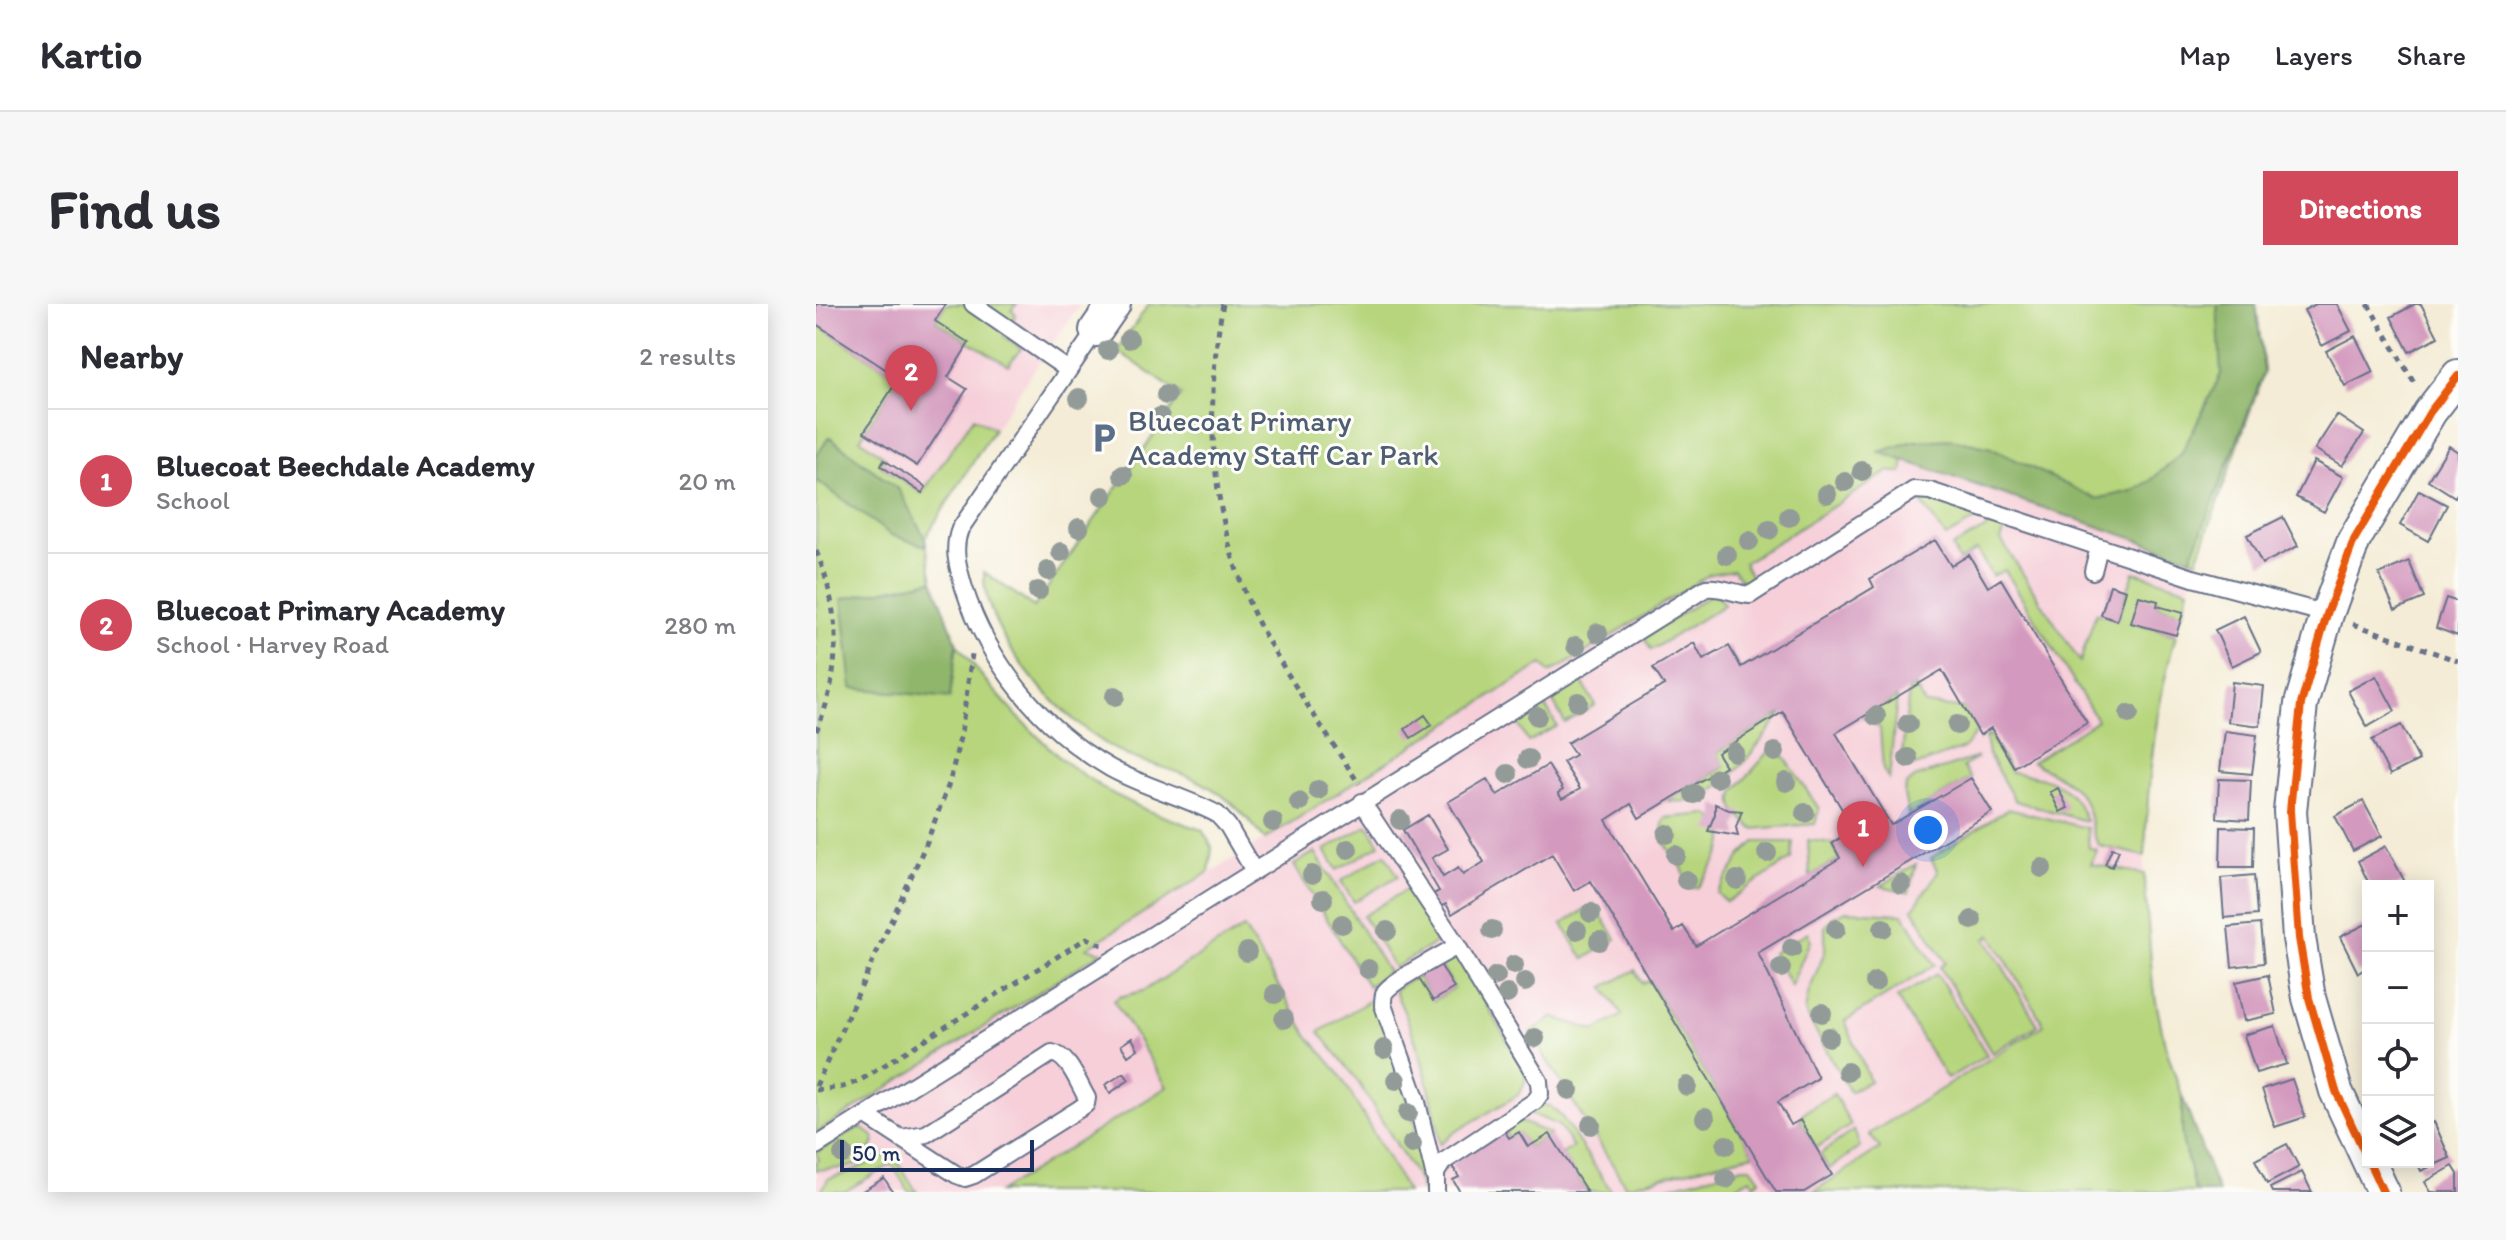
<!DOCTYPE html>
<meta charset="utf-8">
<style>
body{margin:0;font-family:Itim,sans-serif;background:#f7f7f7;color:#2b2b33}
.controls{position:absolute;right:24px;bottom:24px;display:grid;overflow:hidden;border-radius:0px;box-shadow:0 4px 20px #0003}
.controls button{width:72px;height:72px;display:grid;place-items:center;padding:0;border:0;border-bottom:2px solid #e1e1e2;background:#fff;color:#2b2b33;font:40px sans-serif}
.scale{position:absolute;left:24px;bottom:20px;width:194px;box-sizing:border-box;padding-left:8px;border:4px solid #1b2f5e;border-top:0;font-size:22px;line-height:28px;white-space:nowrap;color:#1b2f5e;-webkit-text-stroke:6px #fdfcf7;paint-order:stroke}
.you{position:absolute;left:1112px;top:526px;width:28px;height:28px;margin:-20px;border:6px solid #fff;border-radius:50%;background:#1a73e8;box-shadow:0 0 0 12px #1a73e833}
.badge{display:grid;place-items:center;width:52px;height:52px;border-radius:50%;background:#d1495b;color:#fff;font-size:26px;font-weight:700}
.pin{position:absolute;translate:-50% -66px;filter:drop-shadow(0 2px 4px #0008)}
.pin::after{content:'';position:absolute;top:42px;width:28px;height:24px;background:inherit;clip-path:polygon(0 0,100% 0,50% 100%)}
.list{margin:0;padding:0;list-style:none}
h2{display:flex;justify-content:space-between;align-items:center;height:104px;margin:0;padding:0 32px;font-size:34px}
h2 small{font-size:26px;font-weight:400;color:#7c7c81}
.list li{display:grid;grid-template-columns:52px 1fr auto;gap:24px;align-items:center;box-sizing:border-box;height:144px;padding:0 32px;border-top:2px solid #e1e1e2}
.list b{display:block;font-size:30px;white-space:nowrap}
.list p{margin:0;font-size:26px;white-space:nowrap;color:#7c7c81}
.list em{font-size:26px;font-style:normal;color:#7c7c81}
.icon{flex:none;width:44px;height:44px;fill:none;stroke:currentColor;stroke-width:2;stroke-linecap:round;stroke-linejoin:round}
.map{position:relative;flex:none;width:1642px;height:888px;overflow:hidden;border-radius:0px}
header{display:flex;align-items:center;gap:48px;box-sizing:border-box;height:112px;padding:0 40px;background:#fff;border-bottom:2px solid #e1e1e2}
header strong{font-size:38px}
nav{display:flex;gap:44px;margin-inline-start:auto;font-size:28px}
.intro{display:flex;align-items:center;justify-content:space-between;box-sizing:border-box;height:192px;padding:0 48px}
h1{margin:0;font-size:56px}
.button{padding:20px 36px;border-radius:0px;background:#d1495b;color:#fff;font-size:28px;font-weight:700}
main{display:flex;gap:48px;padding:0 48px}
aside{flex:1;background:#fff;border-radius:0px;box-shadow:0 4px 20px #0003}
.map>svg:first-child{display:block}
.built{fill:#f6cfd9}
.green{fill:#b6d57c;stroke:#68826d;stroke-width:2}
.forest{fill:#90b66c;stroke:#567265;stroke-width:2}
.building{fill:#d399be;fill-rule:evenodd}
.lines{fill:none;stroke-linecap:round;stroke-linejoin:round}
.service-casing{stroke:#677188;stroke-width:20}
.minor-casing{stroke:#677188;stroke-width:36}
.path{stroke:#677188;stroke-width:5;stroke-dasharray:6 6;stroke-linecap:butt}
.service{stroke:#fff;stroke-width:16}
.minor{stroke:#fff;stroke-width:32}
.cycleway-casing{stroke:#fdfcf7;stroke-width:13}
.cycleway{stroke:#e8590c;stroke-width:8}
.tree{fill:#929b98}
.labels{text-anchor:middle;stroke-width:6;stroke-linejoin:round;paint-order:stroke}
.service-label{font-size:30px;fill:#4e5e75;stroke:#fdfcf7;text-anchor:start}
</style>
<header>
<strong>Kartio</strong>
<nav><a>Map</a><a>Layers</a><a>Share</a></nav>
</header>
<div class="intro"><h1>Find us</h1><a class="button">Directions</a></div>
<main>
<aside>
<h2>Nearby<small>2 results</small></h2>
<ul class="list">
<li><span class="badge">1</span><div><b>Bluecoat Beechdale Academy</b><p>School</p></div><em>20 m</em></li>
<li><span class="badge">2</span><div><b>Bluecoat Primary Academy</b><p>School · Harvey Road</p></div><em>280 m</em></li>
</ul>
</aside>
<div class="map">
<svg width="1642" height="888" viewBox="0 0 1642 888">
<rect width="100%" height="100%" fill="#fdfcf7"/>
<filter id="ink" filterUnits="userSpaceOnUse"><feTurbulence type="fractalNoise" baseFrequency=".0125" numOctaves="2"/><feDisplacementMap in="SourceGraphic" scale="16" xChannelSelector="R" yChannelSelector="G"/><feConvolveMatrix kernelMatrix="1 2 1 2 8 2 1 2 1" color-interpolation-filters="sRGB"/></filter>
<filter id="wash" filterUnits="userSpaceOnUse"><feTurbulence type="fractalNoise" baseFrequency=".006" numOctaves="4" result="noise"/><feDisplacementMap in="SourceGraphic" scale="32" xChannelSelector="R" yChannelSelector="G"/><feGaussianBlur stdDeviation="1.8" result="paint"/><feColorMatrix in="noise" values="0 0 0 0 0 0 0 0 0 0 0 0 0 0 0 0 0 1.4 0 .05"/><feComposite in="paint" operator="in"/></filter>
<g filter="url(#wash)">
<rect width="100%" height="100%" fill="#f4ecd6"/>
<path class="built" d="M0 0H264L202 89 109 234 0 163Z
M1063 148 1381 256 1349 369 1331 483 1328 570 1337 683 1349 741 1402 888H0V810L449 535Z"/>
<path class="green" d="M130 0H201L195 6 200 11 188 32 205 45 192 61 119 17Z
M333 0H1440L1448 68 1381 256 1088 156 1086 169 1073 167 928 259 935 273 927 278 917 266 894 270 754 358 733 369 726 360 449 535C427 508 407 487 374 473 353 464 331 460 310 451 253 424 166 335 168 268L218 303 365 91 301 46Z
M0 20 83 74 44 135 70 154 65 162 106 189 158 113 178 125 109 234 117 276 141 340 169 376 202 413 246 456 291 487 330 506 386 526 396 543 393 568 271 644 286 648 0 829V163L83 186 14 133 0 153Z
M1108 193 1167 211 1130 233 1106 199Z
M1183 217 1191 220 1185 236 1264 358 1280 309 1301 316 1318 268 1373 285 1367 309 1341 302 1342 297 1316 319 1360 331C1339 404 1331 477 1329 552L1284 542C1275 532 1276 518 1272 506 1265 480 1238 470 1216 458L1281 416 1189 266 1176 272 1161 246 1143 257 1136 243Z
M899 288 908 301 835 346 828 333Z
M763 372 779 401 749 419 733 390Z
M1099 382 1109 400 1149 405 1162 426 1148 444 1094 464 1088 458 1086 451 1093 386Z
M1081 393 1073 475 1067 466 1064 424 1047 413Z
M726 396 741 422 712 438 698 412Z
M967 408C939 443 904 504 852 497L909 463 901 449Z
M1174 431 1195 468C1232 474 1255 477 1270 517L1199 497 1172 450 1169 433Z
M960 440 1003 505 999 520 937 525C925 513 911 504 919 486Z
M1162 453 1147 463 1155 474 1092 511 1088 490 1090 481 1098 474Z
M1192 505 1271 524 1273 544 1281 546 1275 560 1328 570 1337 683 1349 741 1366 792V834L1379 888H997L1064 844 1053 830 1228 721 1175 631 1170 635 1222 721 1176 749 1124 663 1130 659 1097 605 1122 568 1115 554Z
M892 510C926 533 898 558 882 583L874 584C868 576 869 568 864 560 852 541 840 538 849 514Z
M552 521 564 541 521 566 509 546Z
M992 536 1016 539 1024 554 994 572Z
M939 538H977L975 555 910 598 901 589 925 552Z
M499 548 572 668 552 682 478 561Z
M569 550 582 572 538 598 525 577Z
M1100 560 1093 588 1065 582Z
M591 585 623 637 578 664 547 612Z
M778 600 800 635 768 655 746 620Z
M1030 607 1087 610 1119 661 1029 717 1054 777 1034 788 989 708 992 690 1009 647V622L1017 613Z
M428 624 492 732 523 769 591 888H183L351 783 298 697 303 693 327 687Z
M992 628 994 637 975 682 957 649Z
M641 650 710 769 709 778 702 791 639 828 624 840C616 785 603 736 578 686L601 672 618 697 638 684 624 660Z
M819 666 826 679 834 677 938 850 810 882 714 729 738 713 779 727 806 711 788 683Z
M1121 670 1171 751 1131 775 1081 694Z
M559 693 592 796 612 872 611 888H606L603 877 539 773 503 728Z
M1018 790 1035 821 1000 844 984 816 987 809Z
M721 801 734 802 745 812 796 888H771L746 850 757 843 742 821 711 808Z
M703 817 734 830 712 843 703 829 693 834 688 826Z
M44 823 57 832 58 838C45 869 28 863 0 866V858L3 856 0 849Z
M1038 826 1044 843 1013 865 1004 850Z
M68 851 78 853 101 888H93L76 860 28 888H5L12 875 36 867Z
M927 863H935L944 875 938 880 934 874 911 888H834Z"/>
<path class="forest" d="M1401 0H1440L1448 68 1375 254 1063 148 1098 137 1136 135 1175 144 1280 195 1316 187 1334 177 1365 150 1405 70Z
M13 133 83 186 109 234 110 242 75 231 0 176V153Z
M117 276 141 340 134 394 36 384 26 295Z
M1366 792 1402 888H1379L1366 834Z"/>
<g id="blocks">
<path class="building" d="M0 0H130L119 17 153 39 132 73 151 85 101 162 48 128 83 74 0 20Z
M1500 0H1521L1535 27 1506 42 1488 6Z
M1599 0H1605L1622 33 1593 48 1575 13Z
M1539 32 1557 68 1529 82 1510 47Z
M1521 111 1548 129 1526 162 1499 145Z
M1633 142 1642 148V188L1639 193 1612 176Z
M68 156 110 183 106 189 65 162Z
M1498 157 1527 173 1508 208 1480 193Z
M1603 186 1631 201 1612 237 1584 221Z
M1467 213 1482 242 1446 260 1431 231Z
M1119 236 1135 262 1153 251 1172 283 1185 275 1271 419 1198 463 1175 424 1164 431 1126 366 1020 429 1075 521 1155 474 1176 508 942 649 1002 774 962 798 975 821 984 816 1016 871 988 888H960L775 577 758 587 736 550 636 610 630 600 620 605 612 593 623 587 587 526 612 511 632 545 616 554 627 573 642 564 647 571 668 558 632 498 671 475 681 491 732 461 747 486 742 489 746 495 764 485 747 458 759 451 751 439 848 381 837 364 878 339 887 356 913 342 925 363 1058 283 1054 275ZM967 408 1038 525 1016 539 1024 554 880 642 867 622 858 628 790 516 815 500 823 514 909 462 901 449Z
M1593 257 1608 294 1579 306 1563 270Z
M1294 281 1310 286 1301 317 1285 311Z
M1323 292 1342 297 1341 302 1367 309 1360 331 1315 319Z
M1630 294 1642 298V332L1620 324Z
M1428 312 1445 348 1416 362 1399 326Z
M1560 372 1579 407 1551 423 1532 387Z
M1416 378 1448 382 1444 422 1412 418Z
M609 411 616 421 595 434 589 425Z
M1585 421 1603 456 1574 471 1556 436Z
M1409 427 1441 431 1436 470 1404 467Z
M1403 475 1435 476 1433 516 1401 514Z
M1242 484 1252 504 1244 508 1234 488Z
M1547 497 1566 532 1537 547 1519 512Z
M899 500 913 506 926 507 920 523 922 532 892 527 899 510Z
M1405 523 1438 524 1437 563H1404Z
M1570 542 1589 578 1581 582H1554L1542 557Z
M1296 544 1303 546 1296 563 1289 560Z
M1438 571 1441 611 1408 614 1405 574Z
M1552 619V663L1542 669 1524 633Z
M1444 620 1448 659 1416 663 1412 623Z
M624 660 638 684 617 697 602 673Z
M1452 671 1460 710 1428 717 1420 678Z
M1459 722 1471 760 1440 769 1428 731Z
M316 734 322 745 312 752 305 741Z
M308 769 313 776 294 789 289 781Z
M1476 775 1489 813 1459 823 1446 785Z
M1618 818 1634 854 1605 867 1601 858H1612V821Z
M688 826 693 834 703 828 712 843 734 830 771 888H644L637 876 643 873 635 860Z
M1471 840 1483 863 1451 880 1439 856Z
M1637 862 1642 870V888H1615L1609 878Z
M1486 868 1496 888H1456L1454 884Z
M68 874 77 888H45Z"/>
</g>
</g>
<g filter="url(#ink)">
<use href="#blocks" fill-opacity="0" stroke="#677188" stroke-width="2"/>
<g class="lines">
<defs>
<path id="service" d="M157 0 251 65
M280 26 144 225C136 245 142 263 148 284 172 359 226 425 294 464 328 483 367 492 401 510L412 522 438 567
M1277 267 1283 243
M546 498 637 635 723 777 724 790 719 797 627 858 620 869V888
M49 811 141 871 149 874 158 871 263 805 270 800 271 794C262 779 253 752 236 749L110 830 85 834
M0 842 890 284C906 282 918 290 934 291L1098 186 1114 187 1377 274 1511 310
M619 874 600 794 567 701C567 697 567 691 569 688 576 677 627 650 641 642"/>
<path id="minor" d="M280 26 298 0
M1567 888 1520 787 1493 694 1483 634 1474 507 1485 400 1511 310 1538 236 1614 108 1642 72"/>
</defs>
<use href="#service" class="service-casing"/>
<use href="#minor" class="minor-casing"/>
<path class="path" d="M407 0C386 109 395 236 451 335 479 384 512 432 543 480
M1552 0 1600 82
M0 247C25 305 26 371 0 427
M1537 320 1642 357
M0 782 110 540 134 477 145 429 156 350
M0 786 27 783 43 777 271 634 286 641"/>
<use href="#service" class="service"/>
<use href="#minor" class="minor"/>
<defs>
<path id="cycleway" d="M1567 888 1520 787 1493 694 1483 634 1474 507 1485 400 1511 310 1538 236 1614 108 1642 72"/>
</defs>
<use href="#cycleway" class="cycleway-casing"/>
<use href="#cycleway" class="cycleway"/>
</g>
<g class="tree">
<circle cx="313" cy="35" r="10"/>
<circle cx="292" cy="46" r="10"/>
<circle cx="350" cy="91" r="10"/>
<circle cx="263" cy="94" r="10"/>
<circle cx="344" cy="113" r="10"/>
<circle cx="1046" cy="167" r="10"/>
<circle cx="307" cy="171" r="10"/>
<circle cx="1029" cy="178" r="10"/>
<circle cx="1011" cy="190" r="10"/>
<circle cx="287" cy="192" r="10"/>
<circle cx="973" cy="213" r="10"/>
<circle cx="263" cy="224" r="10"/>
<circle cx="953" cy="226" r="10"/>
<circle cx="933" cy="237" r="10"/>
<circle cx="245" cy="248" r="10"/>
<circle cx="911" cy="251" r="10"/>
<circle cx="232" cy="267" r="10"/>
<circle cx="222" cy="287" r="10"/>
<circle cx="782" cy="329" r="10"/>
<circle cx="760" cy="342" r="10"/>
<circle cx="299" cy="392" r="10"/>
<circle cx="762" cy="398" r="10"/>
<circle cx="1313" cy="410" r="10"/>
<circle cx="721" cy="412" r="10"/>
<circle cx="1060" cy="412" r="10"/>
<circle cx="1092" cy="420" r="10"/>
<circle cx="1141" cy="421" r="10"/>
<circle cx="918" cy="448" r="10"/>
<circle cx="959" cy="448" r="10"/>
<circle cx="1092" cy="454" r="10"/>
<circle cx="712" cy="455" r="10"/>
<circle cx="692" cy="470" r="10"/>
<circle cx="901" cy="474" r="10"/>
<circle cx="970" cy="478" r="10"/>
<circle cx="502" cy="486" r="10"/>
<circle cx="878" cy="490" r="10"/>
<circle cx="483" cy="498" r="10"/>
<circle cx="989" cy="509" r="10"/>
<circle cx="584" cy="516" r="10"/>
<circle cx="457" cy="518" r="10"/>
<circle cx="851" cy="530" r="10"/>
<circle cx="532" cy="545" r="10"/>
<circle cx="951" cy="549" r="10"/>
<circle cx="860" cy="551" r="10"/>
<circle cx="1226" cy="564" r="10"/>
<circle cx="496" cy="571" r="10"/>
<circle cx="870" cy="576" r="10"/>
<circle cx="921" cy="576" r="10"/>
<circle cx="1085" cy="580" r="10"/>
<circle cx="507" cy="595" r="10"/>
<circle cx="775" cy="609" r="10"/>
<circle cx="1156" cy="616" r="10"/>
<circle cx="526" cy="620" r="10"/>
<circle cx="1067" cy="624" r="10"/>
<circle cx="1020" cy="625" r="10"/>
<circle cx="676" cy="626" r="10"/>
<circle cx="761" cy="626" r="10"/>
<circle cx="571" cy="627" r="10"/>
<circle cx="783" cy="637" r="10"/>
<circle cx="976" cy="644" r="10"/>
<circle cx="431" cy="648" r="10"/>
<circle cx="698" cy="661" r="10"/>
<circle cx="965" cy="664" r="10"/>
<circle cx="552" cy="665" r="10"/>
<circle cx="680" cy="672" r="10"/>
<circle cx="709" cy="678" r="10"/>
<circle cx="1059" cy="678" r="10"/>
<circle cx="459" cy="690" r="10"/>
<circle cx="691" cy="690" r="10"/>
<circle cx="1006" cy="709" r="10"/>
<circle cx="468" cy="715" r="10"/>
<circle cx="1013" cy="733" r="10"/>
<circle cx="719" cy="734" r="10"/>
<circle cx="568" cy="745" r="10"/>
<circle cx="1031" cy="768" r="10"/>
<circle cx="580" cy="776" r="10"/>
<circle cx="871" cy="782" r="10"/>
<circle cx="753" cy="786" r="10"/>
<circle cx="592" cy="809" r="10"/>
<circle cx="889" cy="814" r="10"/>
<circle cx="775" cy="821" r="10"/>
<circle cx="596" cy="840" r="10"/>
<circle cx="910" cy="841" r="10"/>
<circle cx="27" cy="850" r="10"/>
<circle cx="910" cy="875" r="10"/>
</g>
</g>
<defs>
<symbol id="parking-bare" viewBox="-9 -9 18 18"><path d="M-3.5-5.5H1a3.5 3.5 0 0 1 0 7H-1V5.5H-3.5ZM-1-3.4V-.6H.8a1.4 1.4 0 0 0 0-2.8Z" fill="#5c6f8a" stroke="#fdfcf7" stroke-width="2.5" paint-order="stroke"/></symbol>
</defs>
<g fill-rule="evenodd">
<use href="#parking-bare" x="266" y="112" width="44" height="44"/>
</g>
<g class="labels">
<g class="service-label">
<text x="312" y="127">Bluecoat Primary<tspan x="312" dy="34">Academy Staff Car Park</tspan></text>
</g>
</g>
</svg>
<div class="controls">
<button>+</button>
<button>−</button>
<button><svg class="icon" aria-label="locate" viewBox="0 0 24 24"><circle cx="12" cy="12" r="6"/><path d="M12 2v4M12 18v4M2 12h4M18 12h4"/></svg></button>
<button><svg class="icon" aria-label="layers" viewBox="0 0 24 24"><path d="M12 4l9 5-9 5-9-5zM3 14l9 5 9-5"/></svg></button>
</div>
<div class="scale">50 m</div>
<div class="you"></div>
<div class="pin badge" style="left:1047px;top:563px">1</div>
<div class="pin badge" style="left:95px;top:107px">2</div>
</div>
</main>
